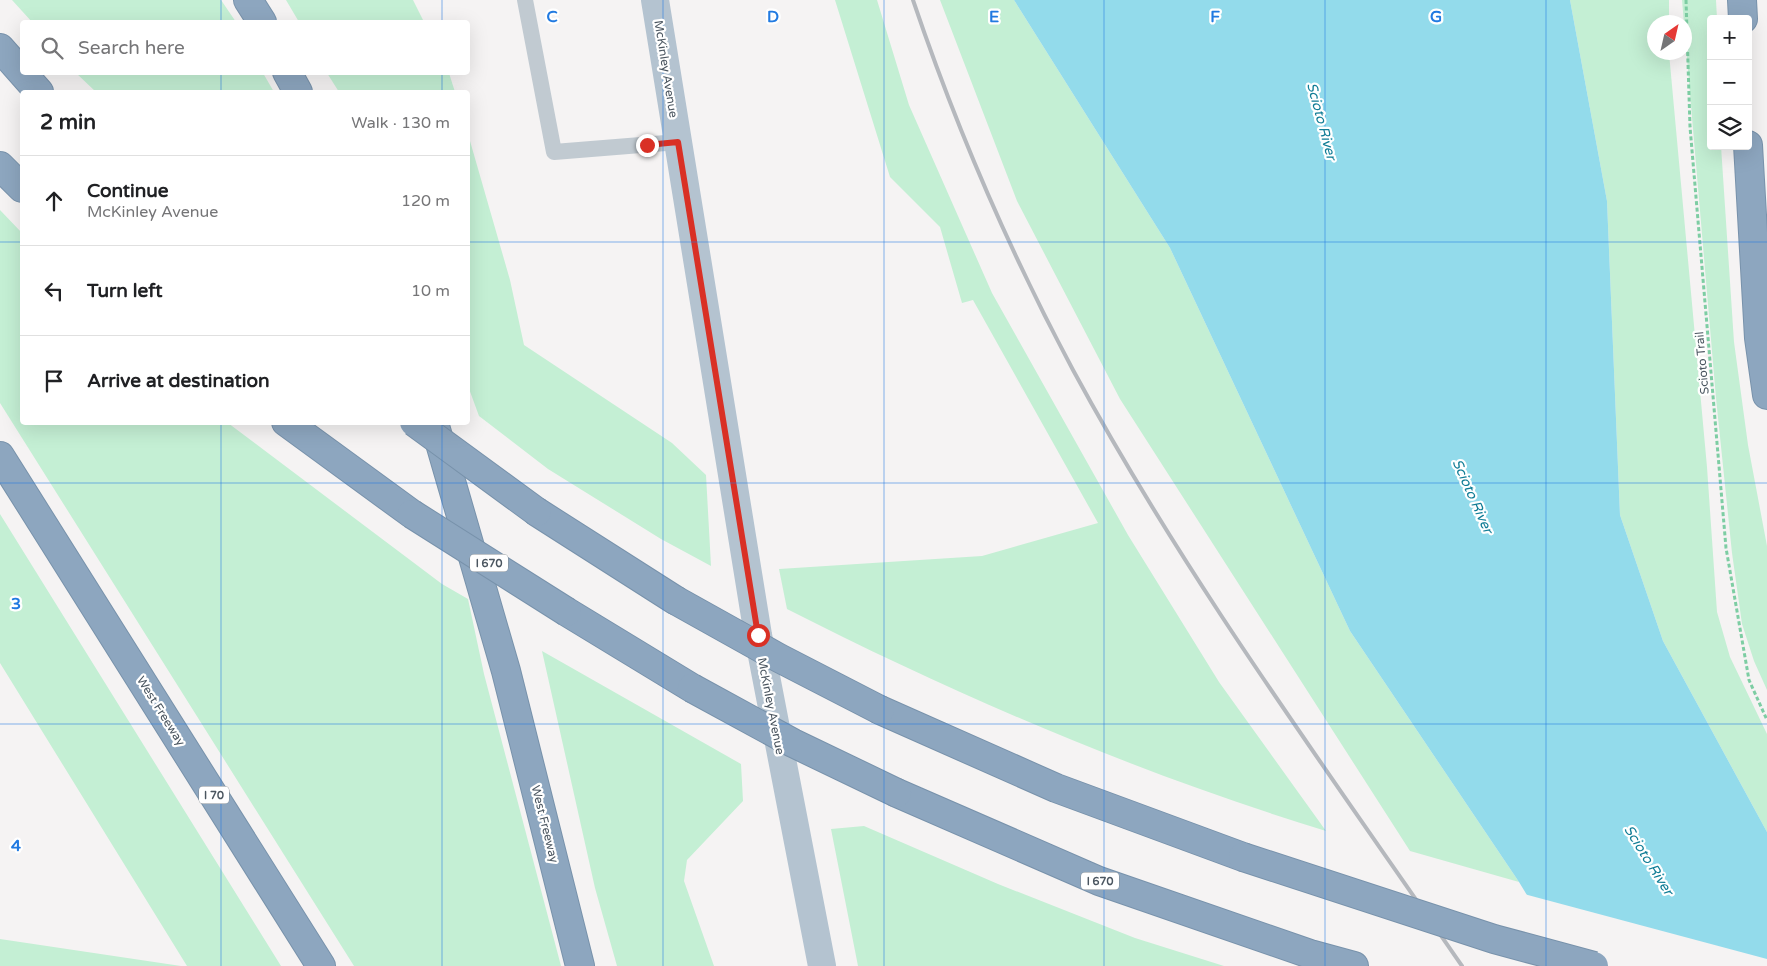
<!DOCTYPE html>
<meta charset="utf-8">
<style>
body{margin:0;font-family:"Varela Round",sans-serif;background:#f6f6f6;color:#202124}
.controls{position:absolute;right:15px;top:15px;display:grid;overflow:hidden;border-radius:5px;box-shadow:0 5px 20px #0002}
.controls button{width:45px;height:45px;display:grid;place-items:center;padding:0;border:0;border-bottom:1px solid #e0e0e0;background:#fff;color:#202124;font:25px sans-serif}
.compass{position:absolute;left:1647px;top:15px;width:45px;height:45px;border-radius:50%;background:#fff;box-shadow:0 5px 20px #0002;rotate:34deg}
.stop{position:absolute;width:15px;height:15px;margin:-11px;border:4px solid #d93025;border-radius:50%;background:#fff}
.stop.end{background:#d93025;border-color:#fff;box-shadow:0 1px 5px #0008}
.list{margin:0;padding:0;list-style:none}
h2{display:flex;justify-content:space-between;align-items:center;height:65px;margin:0;padding:0 20px;font-size:21px}
h2 small{font-size:16px;font-weight:400;color:#757577}
.list li{display:grid;grid-template-columns:32px 1fr auto;gap:15px;align-items:center;box-sizing:border-box;height:90px;padding:0 20px;border-top:1px solid #e0e0e0}
.list b{display:block;font-size:19px;white-space:nowrap}
.list p{margin:0;font-size:16px;white-space:nowrap;color:#757577}
.list em{font-size:16px;font-style:normal;color:#757577}
.icon{flex:none;width:28px;height:28px;fill:none;stroke:currentColor;stroke-width:2;stroke-linecap:round;stroke-linejoin:round}
.map{position:relative;flex:none;width:1767px;height:966px;overflow:hidden}
.search{position:absolute;background:#fff;box-shadow:0 5px 20px #0002;left:20px;top:20px;width:450px;height:55px;display:flex;align-items:center;gap:12px;box-sizing:border-box;padding:0 18px;border-radius:5px;color:#757577;font-size:19px}
.panel{position:absolute;background:#fff;box-shadow:0 5px 20px #0002;left:20px;top:90px;width:450px;height:335px;border-radius:5px}
.map>svg:first-child{display:block}
.green{fill:#c4efd4}
.water{fill:#93dbeb}
.pier{fill:#f5f3f3}
.lines{fill:none;stroke-linecap:round;stroke-linejoin:round}
.highway-casing{stroke:#7892ab;stroke-width:30}
.path{stroke:#7dcda3;stroke-width:3;stroke-dasharray:4 2.5;stroke-linecap:butt}
.lane{stroke:#c1cad1;stroke-width:16}
.primary{stroke:#b4c3d0;stroke-width:28}
.highway{stroke:#8da6bf;stroke-width:28}
.rail{stroke:#b5b8bd;stroke-width:4}
.highway-bridge-casing{stroke:#7892ab;stroke-width:30;stroke-linecap:butt}
.highway-bridge{stroke:#8da6bf;stroke-width:28}
.route{stroke:#d93025;stroke-width:6}
.grid{fill:none;stroke:#217ae1;stroke-width:1;stroke-opacity:0.55}
.labels{text-anchor:middle;stroke-width:4.5;stroke-linejoin:round;paint-order:stroke}
.shield{fill:#fff;stroke:#818990;stroke-width:1}
.shield-label{font-size:11px;font-weight:bold;fill:#4b5660}
.street-label{font-size:12px;fill:#4b5660;stroke:#fff}
.water-label{font-size:14px;font-style:italic;fill:#117d96;stroke:#fff}
.grid-label{font-size:16px;text-anchor:middle;font-weight:bold;fill:#217ae1;stroke:#fff;stroke-width:4.5;stroke-linejoin:round;paint-order:stroke}
</style>
<div class="map">
<svg width="1767" height="966" viewBox="0 0 1767 966">
<rect width="100%" height="100%" fill="#f5f3f3"/>
<path class="green" d="M12 0H221L236 22H32Z
M286 0H413L424 22H299Z
M835 0H877L909 105 992 293 1128 535 1219 682 1326 831C1140 774 960 697 787 609L779 569 982 556 1098 523 973 300 962 303 940 227 890 177Z
M940 0H1014L1170 248 1350 631 1519 882 1410 851 1120 399 1017 201Z
M1570 0H1669V22H1654V52L1669 53 1707 467 1717 612 1730 657 1767 734V832L1663 641 1620 515 1607 201Z
M1682 0H1716L1717 19H1711V146H1721L1734 342 1748 445 1767 546V690L1754 661 1742 624 1732 553 1716 398Z
M76 73H263L274 92H96Z
M327 73H449L455 92H339Z
M468 134 510 280 524 345 672 443 706 475 711 566 661 539 548 469 479 416 468 386Z
M0 210 22 233V422L228 423 442 584 468 599 484 674 561 966H354L0 403Z
M0 514 281 966H187L0 663Z
M542 651 741 764 743 801 687 860 684 881 714 966H617L595 888Z
M864 826 998 884 1135 938 1224 966H858L831 829Z
M0 939 181 966H0Z"/>
<path class="water" d="M1014 0H1570L1607 201 1620 515 1663 641 1767 832V966H1570L1519 882 1350 631 1170 248Z"/>
<path class="pier" d="M1524 894 1767 959V966H1567Z"/>
<g class="lines">
<defs>
<path id="highway" d="M248 0 262 22
M1742 0 1743 19
M0 48 39 92
M287 72 298 92
M1748 145 1759 338 1767 395
M0 166 22 188
M286 422 412 514
M435 426 506 671 580 966
M0 456 321 966
M537 512 675 600
M567 612 692 688
M880 710 1056 788 1243 857
M897 793 1099 881 1310 954 1354 966"/>
</defs>
<use href="#highway" class="highway-casing"/>
<path class="path" d="M1686 0 1690 127 1726 548 1749 680 1767 720"/>
<path class="lane" d="M525 0 554 152 678 142"/>
<path class="primary" d="M655 0 758 635 822 966"/>
<use href="#highway" class="highway"/>
<path class="rail" d="M913 0C956 127 1010 252 1073 370 1186 579 1328 771 1462 966"/>
<defs>
<path id="highway-bridge" d="M414 422 537 512
M412 514 567 612
M675 600 779 658 880 710
M692 688 793 743 897 793
M1243 857 1494 939 1594 966"/>
</defs>
<use href="#highway-bridge" class="highway-bridge-casing"/>
<use href="#highway-bridge" class="highway-bridge"/>
</g>
<g class="lines">
<path class="route" d="M647 145 678 142 758 635"/>
</g>
<path class="grid" d="M221 0V22M442 0V22M663 0V966M884 0V966M1104 0V966M1325 0V966M1546 0V966M221 72V92M442 72V92M0 242H22M468 242H1767M221 422V966M442 422V966M0 483H1767M0 724H1767"/>
<g class="labels">
<g class="shield">
<rect x="470" y="554.5" width="38" height="17" rx="4"/>
<rect x="199" y="786.5" width="30" height="17" rx="4"/>
<rect x="1081" y="872.5" width="38" height="17" rx="4"/>
</g>
<g class="shield-label">
<text x="489" y="567">I 670</text>
<text x="214" y="799">I 70</text>
<text x="1100" y="885">I 670</text>
</g>
<g class="street-label">
<text transform="translate(666 69) rotate(81)" y="4">McKinley Avenue</text>
<text transform="translate(1702 363) rotate(-95)" y="4">Scioto Trail</text>
<text transform="translate(771 706) rotate(79)" y="4">McKinley Avenue</text>
<text transform="translate(161 711) rotate(58)" y="4">West Freeway</text>
<text transform="translate(545 824) rotate(76)" y="4">West Freeway</text>
</g>
<g class="water-label">
<text transform="translate(1322 121) rotate(75)" y="5">Scioto River</text>
<text transform="translate(1473 496) rotate(66)" y="5">Scioto River</text>
<text transform="translate(1649 860) rotate(58)" y="5">Scioto River</text>
</g>
</g>
<g class="grid-label">
<text x="552" y="22">C</text>
<text x="773" y="22">D</text>
<text x="994" y="22">E</text>
<text x="1215" y="22">F</text>
<text x="1436" y="22">G</text>
<text x="16" y="609">3</text>
<text x="16" y="851">4</text>
</g>
</svg>
<div class="controls">
<button>+</button>
<button>−</button>
<button><svg class="icon" aria-label="layers" viewBox="0 0 24 24"><path d="M12 4l9 5-9 5-9-5zM3 14l9 5 9-5"/></svg></button>
</div>
<svg class="compass" viewBox="-18 -18 36 36"><path d="M0-13l5 13h-10z" fill="#e53935"/><path d="M0 13l5-13h-10z" fill="#757577"/></svg>
<div class="stop" style="left:758px;top:635px"></div>
<div class="stop end" style="left:647px;top:145px"></div>
<div class="search"><svg class="icon" aria-label="search" viewBox="0 0 24 24"><circle cx="10" cy="10" r="6"/><path d="M15 15l6 6"/></svg>Search here</div>
<section class="panel">
<h2>2 min<small>Walk · 130 m</small></h2>
<ul class="list">
<li><svg class="icon" aria-label="ahead" viewBox="0 0 24 24"><path d="M12 20V5M6 11l6-6 6 6"/></svg><div><b>Continue</b><p>McKinley Avenue</p></div><em>120 m</em></li>
<li><svg class="icon" aria-label="left" viewBox="0 0 24 24"><path d="M17 20v-9H6M10 6l-5 5 5 5"/></svg><div><b>Turn left</b></div><em>10 m</em></li>
<li><svg class="icon" aria-label="arrive" viewBox="0 0 24 24"><path d="M6 21V4h12l-3 4 3 4H6"/></svg><div><b>Arrive at destination</b></div></li>
</ul>
</section>
</div>
